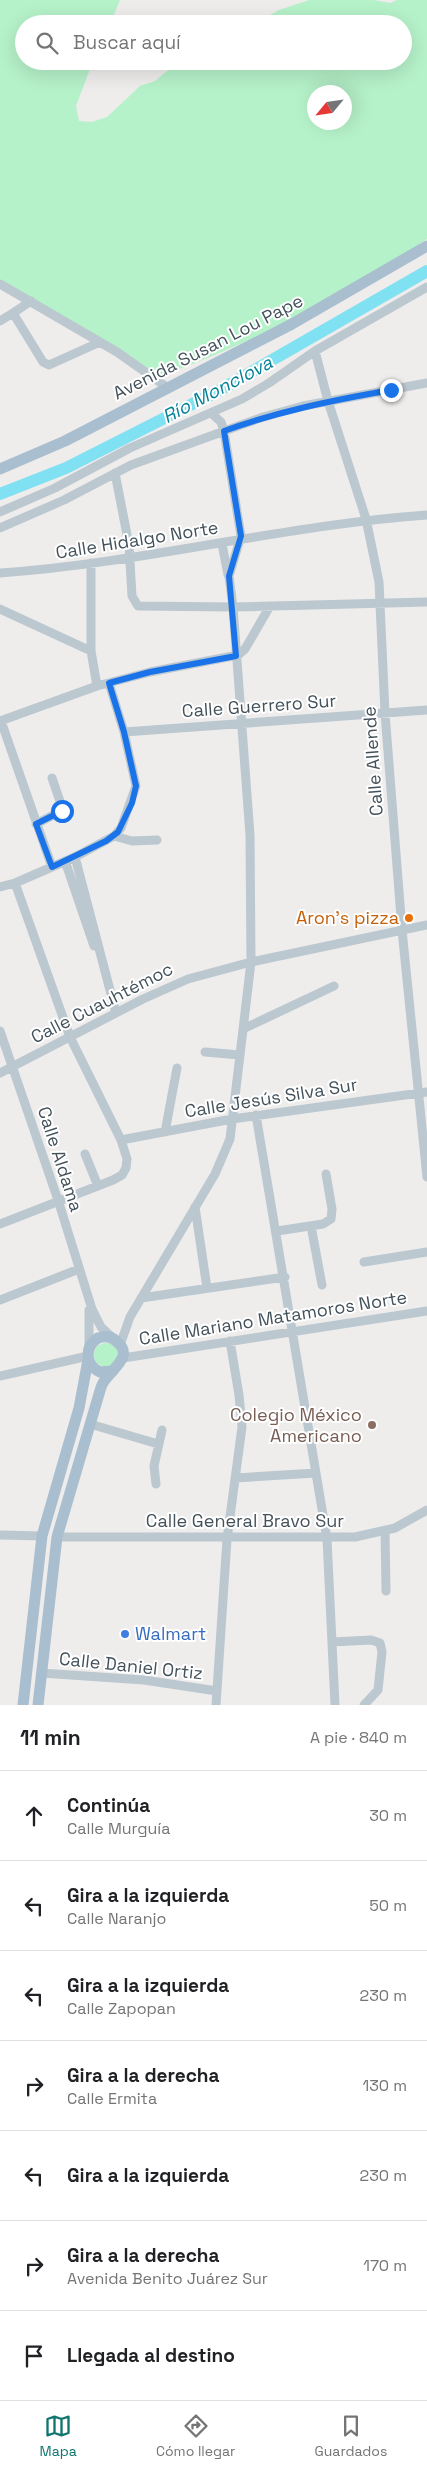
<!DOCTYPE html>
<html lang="es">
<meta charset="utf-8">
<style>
body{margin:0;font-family:"Space Grotesk",sans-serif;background:#f2f2f2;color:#202124}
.compass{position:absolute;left:307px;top:85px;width:45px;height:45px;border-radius:50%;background:#fff;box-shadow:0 5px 20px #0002;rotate:241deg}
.stop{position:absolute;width:15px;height:15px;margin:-11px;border:4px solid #1a73e8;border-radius:50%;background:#fff}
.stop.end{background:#1a73e8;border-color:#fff;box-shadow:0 1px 5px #0008}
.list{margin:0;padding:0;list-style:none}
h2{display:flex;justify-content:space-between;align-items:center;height:65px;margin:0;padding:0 20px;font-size:21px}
h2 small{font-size:16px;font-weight:400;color:#757577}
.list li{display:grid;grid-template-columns:32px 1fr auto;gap:15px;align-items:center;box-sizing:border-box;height:90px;padding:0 20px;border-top:1px solid #e0e0e0}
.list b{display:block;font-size:19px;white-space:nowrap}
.list p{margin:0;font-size:16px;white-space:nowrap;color:#757577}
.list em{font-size:16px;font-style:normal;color:#757577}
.icon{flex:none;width:28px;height:28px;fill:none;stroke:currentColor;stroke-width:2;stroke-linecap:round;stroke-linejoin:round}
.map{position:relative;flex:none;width:427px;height:1705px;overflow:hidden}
.search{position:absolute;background:#fff;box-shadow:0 5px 20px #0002;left:15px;right:15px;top:15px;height:55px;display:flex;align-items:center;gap:12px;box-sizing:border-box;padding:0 18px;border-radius:28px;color:#757577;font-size:19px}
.sheet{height:695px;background:#fff}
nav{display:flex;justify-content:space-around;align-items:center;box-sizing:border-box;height:70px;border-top:1px solid #e0e0e0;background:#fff;font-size:14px;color:#757577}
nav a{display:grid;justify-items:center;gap:2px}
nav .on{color:#0f766e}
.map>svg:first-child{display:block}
.green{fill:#b5f1c9;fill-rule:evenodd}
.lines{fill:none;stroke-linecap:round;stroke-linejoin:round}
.river{stroke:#7fe1f1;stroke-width:12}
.minor{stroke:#bbc8d0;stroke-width:9}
.major{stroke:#a9bece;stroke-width:11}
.route{stroke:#1a73e8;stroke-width:6}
.food-dot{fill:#e8710a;stroke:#fff;stroke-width:2}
.education-dot{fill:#8d6e63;stroke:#fff;stroke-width:2}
.shop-dot{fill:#3f7fe0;stroke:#fff;stroke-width:2}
.labels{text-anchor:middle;stroke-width:4;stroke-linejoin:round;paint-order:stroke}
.street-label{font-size:18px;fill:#43515a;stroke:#fff}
.food-label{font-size:18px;fill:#c56008;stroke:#fff;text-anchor:end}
.education-label{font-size:18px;fill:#785e54;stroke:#fff;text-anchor:end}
.shop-label{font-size:18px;fill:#366cbe;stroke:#fff;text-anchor:start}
.water-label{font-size:19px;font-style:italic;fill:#048196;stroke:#fff}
</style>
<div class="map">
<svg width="427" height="1705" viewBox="0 0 427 1705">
<rect width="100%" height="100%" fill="#efecec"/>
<path class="green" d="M0 0H120L110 24H24V61H93L76 106 79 121 92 122 107 117 140 86 155 81 179 61H403V24H254L279 10 309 0H374L390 3 397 0H427V239C347 294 252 344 160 376L0 282ZM314 92H344V122H314Z
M94 1355a12 12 0 1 1 24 0a12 12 0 1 1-24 0Z"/>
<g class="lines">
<path class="river" d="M0 494 66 468 220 390 427 271"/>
<path class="minor" d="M0 284 117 352 168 388
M13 313 31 301
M0 321 13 313 43 362 49 365 100 342
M315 351 328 401 366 519 379 582 385 713 402 930 427 1177
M115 473 129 545 132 596 138 606 233 607 427 602
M0 512 55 488 130 448 242 399 269 383 315 351 427 287
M0 528 64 500 131 465 263 417 303 406 427 383
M222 544 228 575
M91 563V651L97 686
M0 573C143 563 284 525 427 515
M0 609 91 651
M0 721 97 686 150 672 238 655 245 649 270 606
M1 721 52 867
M124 732 427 710
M36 824 63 810 52 778
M114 836 132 841 157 840
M75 857 116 1013
M65 861 94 946
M0 887 15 883 75 857 114 836 121 828 136 786 124 732 109 683
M243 1029 334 986
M0 1031 58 1200 92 1309 101 1327 113 1338
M205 1052 240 1055
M0 1073 143 999 188 979 251 962 427 925
M256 1115 327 1539 335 1705
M165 1132 177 1068
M121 1140 232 1119 427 1092
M85 1154 98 1186
M195 1207 207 1288
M0 1224 113 1180 122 1175 126 1168 127 1159 121 1140 70 1037 15 883
M311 1226 322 1285
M277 1231 323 1224 331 1219 332 1209 326 1174
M364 1262 427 1252
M141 1298 285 1277
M0 1300 79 1269
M120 1345 130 1317 215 1174 230 1139 251 962 250 835 233 607 229 576 241 536 224 431 221 422 211 413
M89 1347V1310
M123 1358 427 1311
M0 1376 88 1356
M90 1424 158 1444
M235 1478 316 1473
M156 1484 154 1466 162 1430
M385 1531 386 1591
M0 1535 42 1536
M57 1537H355L395 1528 427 1510
M332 1642 371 1640 380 1643 382 1652 378 1690 364 1705
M41 1673 144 1680 217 1691
M216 1705 227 1539 242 1427 239 1395 230 1341"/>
<path class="major" d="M0 469 65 441 292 324 427 246
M23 1705 42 1536 79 1408 88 1360
M38 1705 57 1537 99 1394C100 1391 101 1386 103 1383 110 1370 136 1356 116 1341 111 1336 104 1336 98 1338 84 1347 85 1365 100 1372L113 1371"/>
</g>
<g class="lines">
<path class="route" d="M62 811 36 824 52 867 106 841 118 832 132 803 136 786 124 732 109 683 150 672 236 656 229 576 241 536 224 431C279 411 334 400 391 390"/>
</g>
<circle class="food-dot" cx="409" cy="918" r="5"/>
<circle class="education-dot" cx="372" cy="1425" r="5"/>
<circle class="shop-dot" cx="125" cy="1634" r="5"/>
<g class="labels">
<g class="street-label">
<text transform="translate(208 347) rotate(-27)" y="6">Avenida Susan Lou Pape</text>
<text transform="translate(137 540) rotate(-9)" y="6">Calle Hidalgo Norte</text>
<text transform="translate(259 706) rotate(-4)" y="6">Calle Guerrero Sur</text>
<text transform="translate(373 761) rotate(-94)" y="6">Calle Allende</text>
<text transform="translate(102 1003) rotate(-27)" y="6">Calle Cuauhtémoc</text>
<text transform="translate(271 1098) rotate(-9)" y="6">Calle Jesús Silva Sur</text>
<text transform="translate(60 1159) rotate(72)" y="6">Calle Aldama</text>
<text transform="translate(273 1318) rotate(-9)" y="6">Calle Mariano Matamoros Norte</text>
<text x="245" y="1527">Calle General Bravo Sur</text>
<text transform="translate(131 1666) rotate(6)" y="6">Calle Daniel Ortiz</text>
</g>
<g class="food-label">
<text x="399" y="924">Aron's pizza</text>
</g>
<g class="education-label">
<text x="362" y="1421">Colegio México<tspan x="362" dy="21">Americano</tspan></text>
</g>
<g class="shop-label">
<text x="135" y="1640">Walmart</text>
</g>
<g class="water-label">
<text transform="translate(217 389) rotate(-28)" y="7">Río Monclova</text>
</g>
</g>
</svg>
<svg class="compass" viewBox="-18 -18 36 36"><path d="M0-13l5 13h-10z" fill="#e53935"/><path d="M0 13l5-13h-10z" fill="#757577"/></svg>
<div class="stop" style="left:62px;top:811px"></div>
<div class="stop end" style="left:391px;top:390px"></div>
<div class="search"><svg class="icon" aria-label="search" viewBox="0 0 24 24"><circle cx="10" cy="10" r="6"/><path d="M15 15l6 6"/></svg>Buscar aquí</div>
</div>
<section class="sheet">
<h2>11 min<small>A pie · 840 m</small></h2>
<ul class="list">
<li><svg class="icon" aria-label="ahead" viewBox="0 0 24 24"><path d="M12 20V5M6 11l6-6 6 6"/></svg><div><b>Continúa</b><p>Calle Murguía</p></div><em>30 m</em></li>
<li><svg class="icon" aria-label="left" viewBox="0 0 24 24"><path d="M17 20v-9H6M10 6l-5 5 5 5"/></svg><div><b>Gira a la izquierda</b><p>Calle Naranjo</p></div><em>50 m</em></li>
<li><svg class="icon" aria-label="left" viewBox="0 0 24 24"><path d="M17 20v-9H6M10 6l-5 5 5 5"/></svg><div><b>Gira a la izquierda</b><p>Calle Zapopan</p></div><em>230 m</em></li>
<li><svg class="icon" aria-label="right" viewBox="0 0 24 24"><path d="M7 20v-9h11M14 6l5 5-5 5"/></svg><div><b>Gira a la derecha</b><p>Calle Ermita</p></div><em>130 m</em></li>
<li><svg class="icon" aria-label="left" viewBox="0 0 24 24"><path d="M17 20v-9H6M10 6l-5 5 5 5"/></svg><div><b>Gira a la izquierda</b></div><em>230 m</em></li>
<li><svg class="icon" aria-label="right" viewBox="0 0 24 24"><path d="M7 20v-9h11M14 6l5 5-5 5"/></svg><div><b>Gira a la derecha</b><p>Avenida Benito Juárez Sur</p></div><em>170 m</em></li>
<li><svg class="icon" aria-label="arrive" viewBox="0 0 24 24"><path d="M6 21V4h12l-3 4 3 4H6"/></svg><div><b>Llegada al destino</b></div></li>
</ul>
</section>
<nav>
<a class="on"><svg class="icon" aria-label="map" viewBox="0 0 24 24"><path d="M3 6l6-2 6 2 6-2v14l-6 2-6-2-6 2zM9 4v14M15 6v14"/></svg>Mapa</a>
<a><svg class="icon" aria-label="directions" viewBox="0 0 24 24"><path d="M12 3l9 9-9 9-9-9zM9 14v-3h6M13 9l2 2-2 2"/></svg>Cómo llegar</a>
<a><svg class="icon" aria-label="saved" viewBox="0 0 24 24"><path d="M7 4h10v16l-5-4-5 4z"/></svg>Guardados</a>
</nav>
